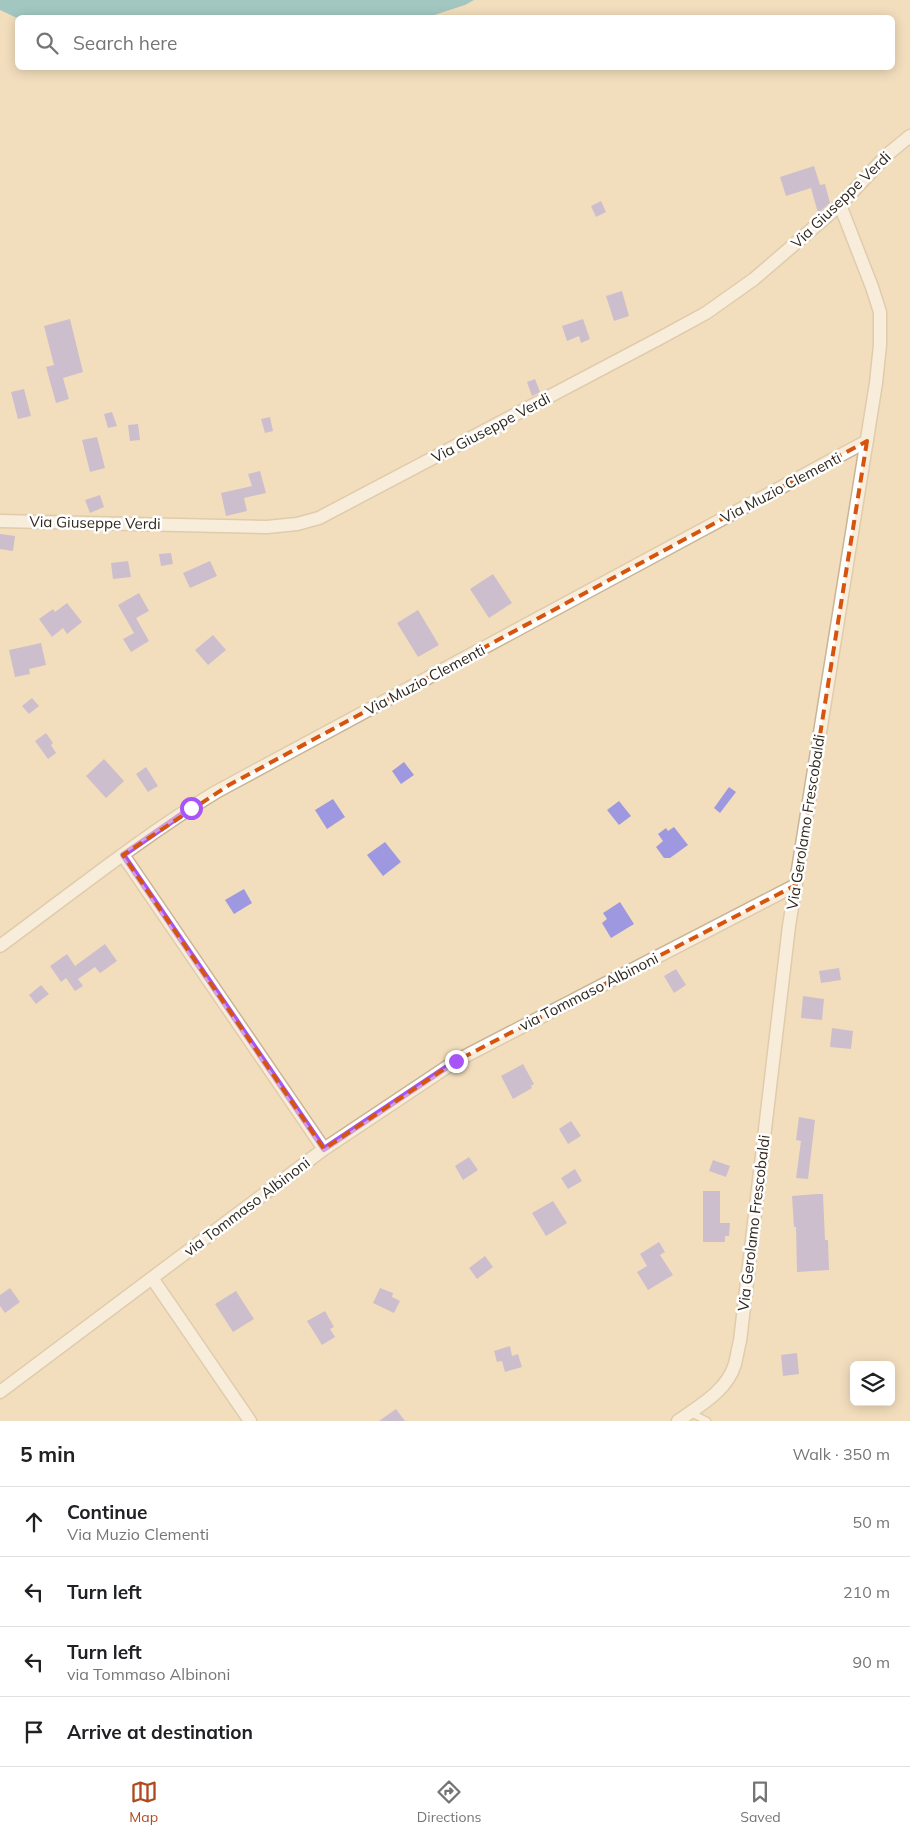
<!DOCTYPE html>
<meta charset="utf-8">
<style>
body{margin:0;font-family:Mulish,sans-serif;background:#f2f2f2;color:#202124}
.controls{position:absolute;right:15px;bottom:15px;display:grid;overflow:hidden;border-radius:8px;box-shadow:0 2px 12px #0003}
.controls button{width:45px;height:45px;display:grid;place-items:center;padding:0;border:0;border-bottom:1px solid #e0e0e0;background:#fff;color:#202124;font:25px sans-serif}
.stop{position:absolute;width:15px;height:15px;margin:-11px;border:4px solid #a855f7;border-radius:50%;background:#fff}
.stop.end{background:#a855f7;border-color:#fff;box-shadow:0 1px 5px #0008}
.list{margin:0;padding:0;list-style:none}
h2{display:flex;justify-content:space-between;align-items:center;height:65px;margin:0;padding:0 20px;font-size:21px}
h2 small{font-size:16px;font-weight:400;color:#757577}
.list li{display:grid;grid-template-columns:32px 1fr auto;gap:15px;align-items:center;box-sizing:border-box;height:70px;padding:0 20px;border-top:1px solid #e0e0e0}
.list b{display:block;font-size:19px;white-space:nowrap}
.list p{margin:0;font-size:16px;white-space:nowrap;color:#757577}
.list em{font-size:16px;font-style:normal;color:#757577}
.icon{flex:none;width:28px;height:28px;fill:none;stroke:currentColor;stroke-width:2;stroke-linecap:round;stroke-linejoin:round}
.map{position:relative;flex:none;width:910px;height:1421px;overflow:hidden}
.search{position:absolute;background:#fff;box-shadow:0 2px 12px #0003;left:15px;right:15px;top:15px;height:55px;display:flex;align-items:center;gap:12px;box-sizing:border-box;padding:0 18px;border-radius:8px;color:#757577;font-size:19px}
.sheet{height:345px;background:#fff}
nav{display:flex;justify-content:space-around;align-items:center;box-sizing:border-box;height:70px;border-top:1px solid #e0e0e0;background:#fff;font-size:14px;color:#757577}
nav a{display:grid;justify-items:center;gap:2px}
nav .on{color:#af4a1e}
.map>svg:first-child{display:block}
.water{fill:#42aac6}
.building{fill:#9d98df}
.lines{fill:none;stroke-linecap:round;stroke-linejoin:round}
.lane-casing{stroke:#c9b596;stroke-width:9}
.street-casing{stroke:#c9b596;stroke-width:15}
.lane{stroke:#fff;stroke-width:6}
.street{stroke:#fff;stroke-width:12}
.route{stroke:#a855f7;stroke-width:6}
.marked{fill:none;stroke:#d6540e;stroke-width:4;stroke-dasharray:10 6;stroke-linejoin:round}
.labels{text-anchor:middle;stroke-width:5;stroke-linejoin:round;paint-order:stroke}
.street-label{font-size:15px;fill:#30281c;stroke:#fff}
</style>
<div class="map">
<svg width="910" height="1421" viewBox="0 0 910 1421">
<rect width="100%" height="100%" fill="#f2debd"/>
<path class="water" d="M0 0H474L465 5 425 18H17L0 10Z"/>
<path class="building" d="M814 166 820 185 825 184 830 203 818 213 811 188 786 196 780 177Z
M601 201 606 212 596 217 591 206Z
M622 291 629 316 614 321 606 296Z
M70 319 83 372 63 378 69 399 56 403 46 367 54 365 44 326Z
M583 319 590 339 581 343 579 336 567 341 562 326Z
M535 379 540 392 532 396 527 382Z
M24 389 31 416 18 419 11 392Z
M112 412 117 426 108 428 104 414Z
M270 417 273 431 265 433 261 419Z
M138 424 140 440 130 441 128 425Z
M97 437 105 468 90 472 82 440Z
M260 471 266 493 244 498 247 511 226 516 221 493 252 486 248 474Z
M100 495 104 507 90 513 85 500Z
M0 534 15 536 13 551 0 549Z
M171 553 173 564 161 566 159 554Z
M128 561 131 577 113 579 111 563Z
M210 561 217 576 190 588 183 573Z
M493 574 512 603 489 618 470 589Z
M139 593 149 611 136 618 149 641 131 652 123 639 134 633 118 605Z
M67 603 82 622 67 634 63 628 52 637 39 619 53 609 55 612Z
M418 610 439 645 418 657 397 623Z
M213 635 226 650 208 665 195 650Z
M41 643 46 665 29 669 30 674 15 677 9 650Z
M32 698 39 706 29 714 22 706Z
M46 733 53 743 51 745 56 753 48 759 35 741Z
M104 759 124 781 106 798 86 776Z
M404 762 414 775 401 784 392 771Z
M146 767 158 786 148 792 136 774Z
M729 787 736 792 720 813 714 808Z
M333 799 345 817 327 829 315 810Z
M619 801 631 816 619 825 607 810Z
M674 827 688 845 670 858H664L656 847 663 841 658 834 666 828 668 831Z
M385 842 401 862 383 876 367 855Z
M244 889 252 903 234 914 225 900Z
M620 902 634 924 611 938 602 923 607 919 603 913Z
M105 944 117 961 100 973 95 967 78 979 83 986 75 991 66 978 61 982 50 966 67 954 75 966Z
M839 968 841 980 821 983 819 971Z
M676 969 686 985 674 993 664 976Z
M41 985 49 994 36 1004 29 995Z
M803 996 824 999 822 1020 801 1018Z
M832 1028 853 1031 851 1049 830 1047Z
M523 1064 534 1084 531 1086 532 1088 513 1099 501 1076Z
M799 1117 815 1120 808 1179 796 1178 801 1141 796 1140Z
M571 1121 581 1136 568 1144 559 1129Z
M469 1157 478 1170 463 1180 455 1166Z
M713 1160 730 1166 726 1177 709 1171Z
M575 1169 582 1181 568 1189 561 1178Z
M703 1191H720V1223H730L729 1236H725V1242H703Z
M817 1194H823L825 1240H828L829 1270 797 1272 796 1227H794L792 1196Z
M553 1201 567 1223 546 1236 532 1213Z
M659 1242 665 1252 660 1255 673 1275 648 1290 637 1272 647 1266 640 1254Z
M485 1256 493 1267 477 1279 469 1268Z
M10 1288 20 1302 5 1313 0 1306V1295Z
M380 1288 393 1293 392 1297 400 1301 394 1313 373 1303Z
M236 1291 254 1319 233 1332 215 1304Z
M325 1311 334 1327 330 1329 335 1337 322 1345 307 1321Z
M510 1346 512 1356 518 1354 522 1367 505 1372 502 1361 497 1362 494 1351Z
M797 1353 799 1374 783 1376 781 1355Z
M396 1409 405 1421H379Z"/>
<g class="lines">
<defs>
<path id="lane" d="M691 1413 707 1421"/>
<path id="street" d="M0 521 267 527 297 524 319 518 662 337 706 313 754 279 840 205 888 154 910 136
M123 855 324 1149
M0 946C71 894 140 838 216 792L867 441
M152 1278 250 1421
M0 1392 324 1149 456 1061 796 885
M678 1421C699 1406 727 1391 735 1364 737 1356 738 1348 740 1341L789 926 876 383 880 345V312L872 287 840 205"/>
</defs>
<use href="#lane" class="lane-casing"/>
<use href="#street" class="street-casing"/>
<use href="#lane" class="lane"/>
<use href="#street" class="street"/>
</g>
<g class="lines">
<path class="route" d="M191 808 123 855 324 1149 456 1061"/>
</g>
<path d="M0 0H910V1421H0ZM867 441 796 885 456 1061 324 1149 123 855 229 785Z" fill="#f2debd" fill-opacity=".55" fill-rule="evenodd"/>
<path class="marked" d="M867 441 796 885 456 1061 324 1149 123 855 229 785Z"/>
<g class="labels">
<g class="street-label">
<text transform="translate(841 200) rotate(-44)" y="5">Via Giuseppe Verdi</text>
<text transform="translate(491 428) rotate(-28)" y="5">Via Giuseppe Verdi</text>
<text transform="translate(781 488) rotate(-28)" y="5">Via Muzio Clementi</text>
<text transform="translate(95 523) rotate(1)" y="5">Via Giuseppe Verdi</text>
<text transform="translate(425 680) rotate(-28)" y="5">Via Muzio Clementi</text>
<text transform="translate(806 822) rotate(-81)" y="5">Via Gerolamo Frescobaldi</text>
<text transform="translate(589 992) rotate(-27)" y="5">via Tommaso Albinoni</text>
<text transform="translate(247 1207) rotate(-37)" y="5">via Tommaso Albinoni</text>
<text transform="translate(754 1223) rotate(-83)" y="5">Via Gerolamo Frescobaldi</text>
</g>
</g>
</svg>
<div class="controls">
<button><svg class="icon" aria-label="layers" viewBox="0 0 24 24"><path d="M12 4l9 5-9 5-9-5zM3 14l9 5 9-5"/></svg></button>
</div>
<div class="stop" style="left:191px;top:808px"></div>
<div class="stop end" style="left:456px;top:1061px"></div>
<div class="search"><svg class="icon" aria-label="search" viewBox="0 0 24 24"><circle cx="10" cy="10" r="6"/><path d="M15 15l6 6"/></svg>Search here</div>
</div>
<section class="sheet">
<h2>5 min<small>Walk · 350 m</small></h2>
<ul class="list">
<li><svg class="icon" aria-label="ahead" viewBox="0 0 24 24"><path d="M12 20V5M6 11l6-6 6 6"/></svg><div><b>Continue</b><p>Via Muzio Clementi</p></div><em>50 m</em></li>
<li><svg class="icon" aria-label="left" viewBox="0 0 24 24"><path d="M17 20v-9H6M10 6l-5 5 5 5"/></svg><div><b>Turn left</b></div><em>210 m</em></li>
<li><svg class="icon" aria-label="left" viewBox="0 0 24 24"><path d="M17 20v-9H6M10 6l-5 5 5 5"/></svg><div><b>Turn left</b><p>via Tommaso Albinoni</p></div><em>90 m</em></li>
<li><svg class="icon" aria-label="arrive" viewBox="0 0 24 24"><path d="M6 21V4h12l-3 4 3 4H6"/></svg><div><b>Arrive at destination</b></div></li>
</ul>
</section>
<nav>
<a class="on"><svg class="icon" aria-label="map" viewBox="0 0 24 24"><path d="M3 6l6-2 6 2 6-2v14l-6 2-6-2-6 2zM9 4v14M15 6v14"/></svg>Map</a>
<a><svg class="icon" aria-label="directions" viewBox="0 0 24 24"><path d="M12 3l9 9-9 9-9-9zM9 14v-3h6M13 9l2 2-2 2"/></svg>Directions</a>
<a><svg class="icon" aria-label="saved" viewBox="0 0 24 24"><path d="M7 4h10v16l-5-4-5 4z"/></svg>Saved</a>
</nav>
